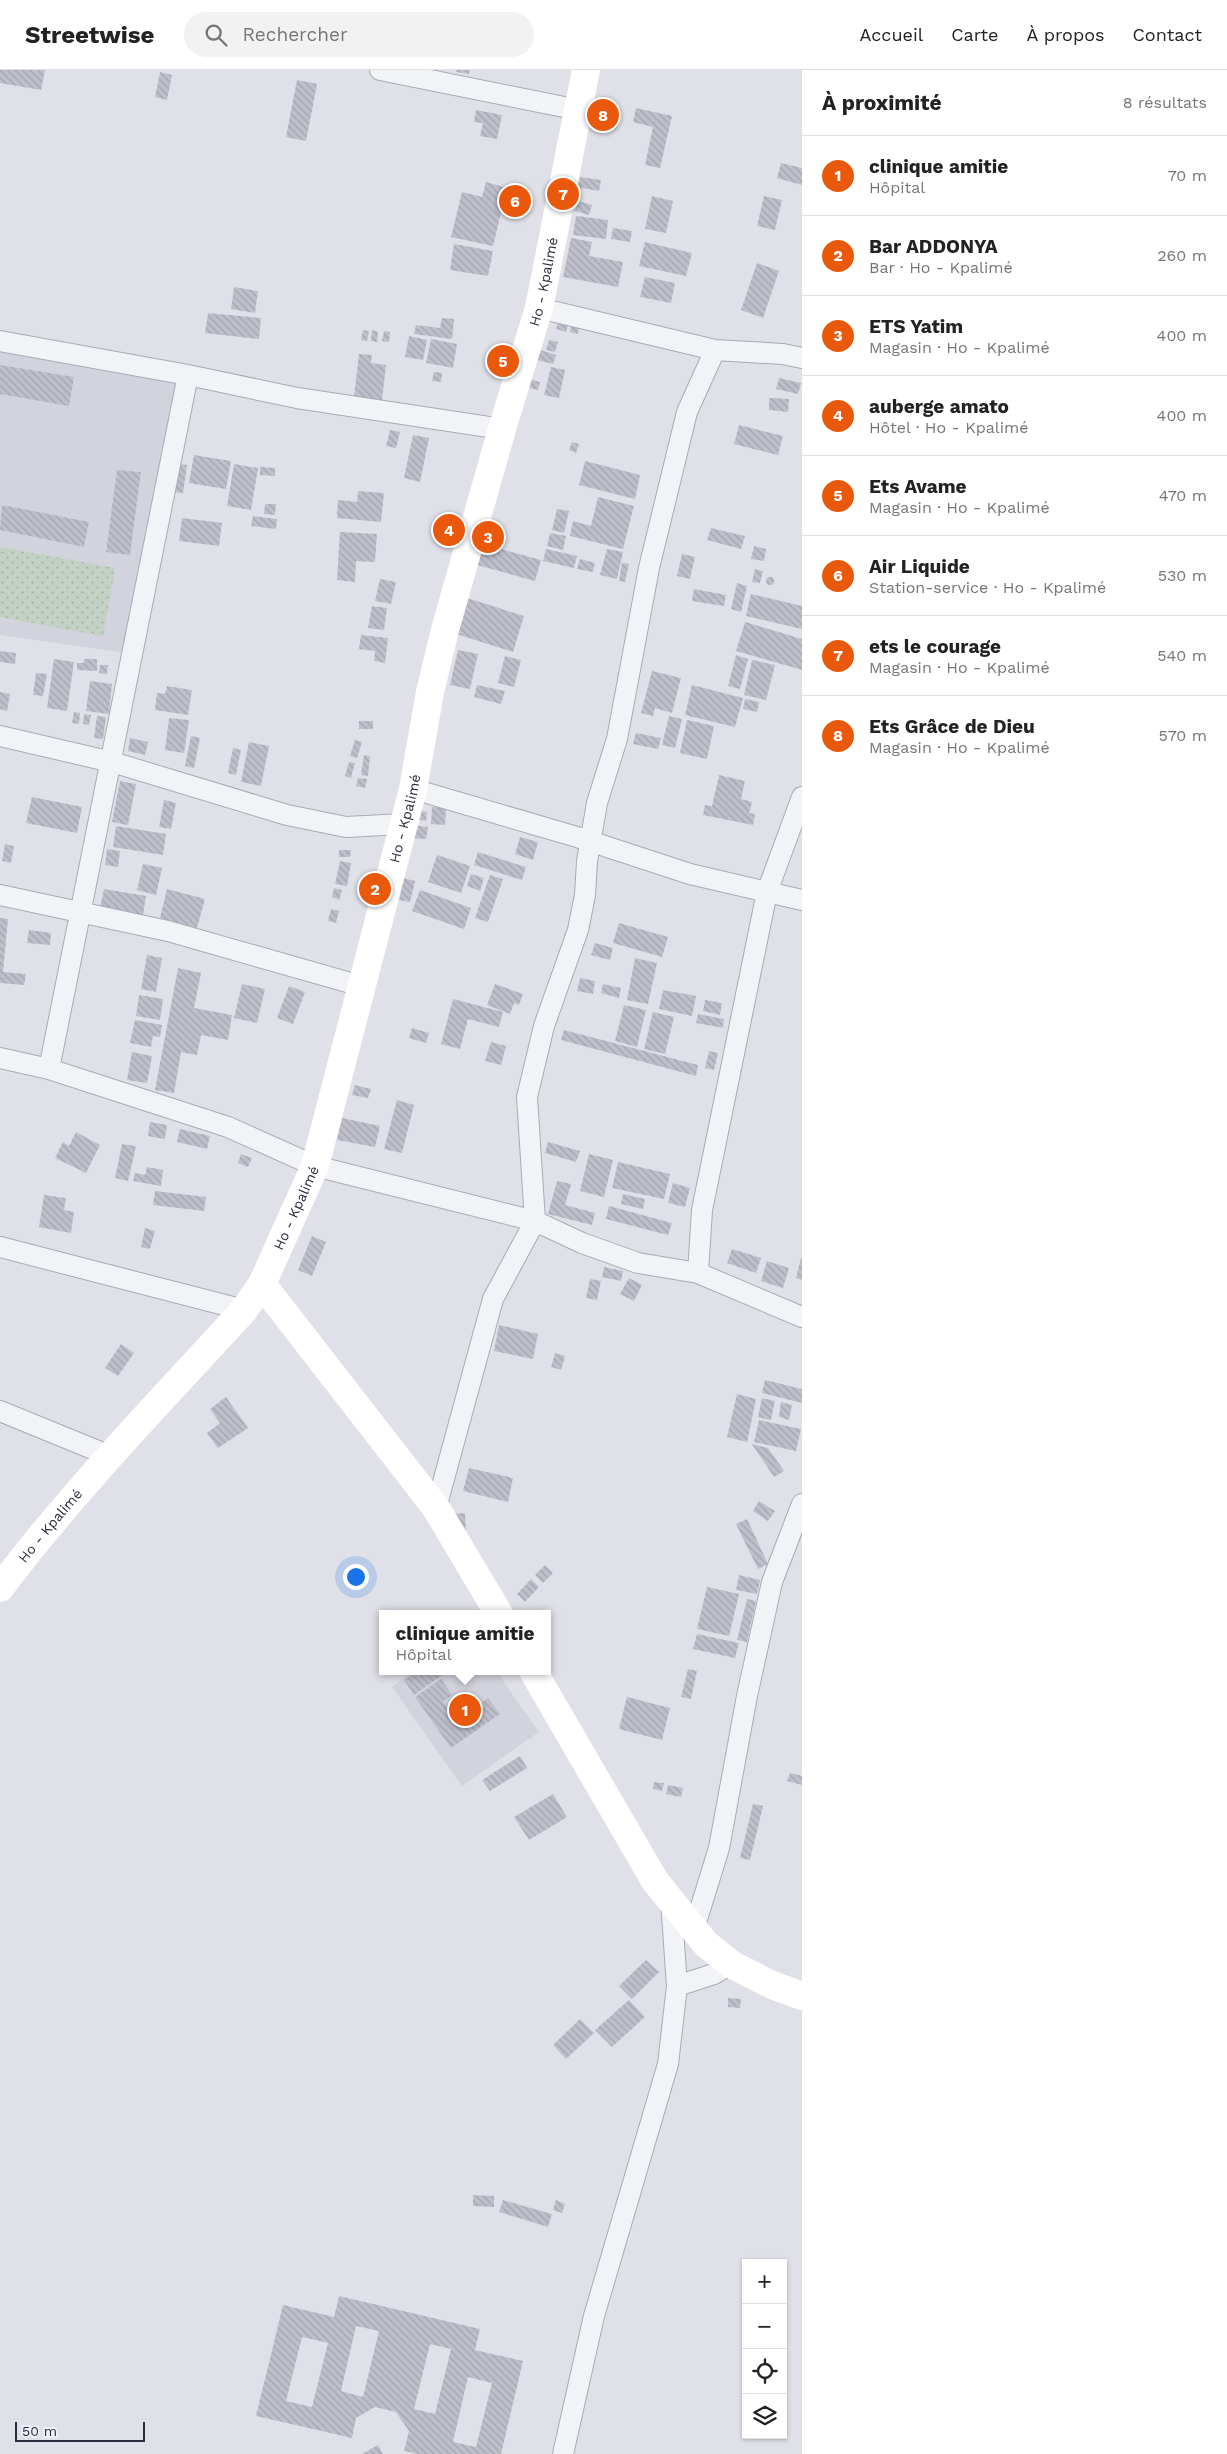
<!DOCTYPE html>
<html lang="fr">
<meta charset="utf-8">
<style>
body{margin:0;font-family:"Work Sans",sans-serif;background:#f2f2f2;color:#222}
.controls{position:absolute;right:15px;bottom:15px;display:grid;overflow:hidden;border-radius:0px;box-shadow:0 1px 4px #0004}
.controls button{width:45px;height:45px;display:grid;place-items:center;padding:0;border:0;border-bottom:1px solid #e0e0e0;background:#fff;color:#222;font:25px sans-serif}
.scale{position:absolute;left:15px;bottom:12px;width:130px;box-sizing:border-box;padding-left:5px;border:2px solid #2a2b3d;border-top:0;font-size:14px;line-height:18px;white-space:nowrap;color:#2a2b3d;-webkit-text-stroke:4px #eff0f5;paint-order:stroke}
.you{position:absolute;left:355px;top:1506px;width:18px;height:18px;margin:-12px;border:4px solid #fff;border-radius:50%;background:#1a73e8;box-shadow:0 0 0 8px #1a73e833}
.badge{display:grid;place-items:center;width:32px;height:32px;border-radius:50%;background:#ea580c;color:#fff;font-size:16px;font-weight:700}
.pin{position:absolute;translate:-50% -50%;border:2px solid #fff;box-shadow:0 1px 5px #0006}
.popup{position:absolute;left:379px;top:1540px;width:172px;height:65px;box-sizing:border-box;display:grid;place-content:center;border-radius:0px;background:#fff;filter:drop-shadow(0 1px 4px #0005);font-size:16px;white-space:nowrap;color:#767676}
.popup b{font-size:19px;color:#222}
.popup::after{content:'';position:absolute;left:50%;top:100%;margin-left:-10px;border:10px solid transparent;border-top-color:#fff}
.list{margin:0;padding:0;list-style:none}
h2{display:flex;justify-content:space-between;align-items:center;height:65px;margin:0;padding:0 20px;font-size:21px}
h2 small{font-size:16px;font-weight:400;color:#767676}
.list li{display:grid;grid-template-columns:32px 1fr auto;gap:15px;align-items:center;box-sizing:border-box;height:80px;padding:0 20px;border-top:1px solid #e0e0e0}
.list b{display:block;font-size:19px;white-space:nowrap}
.list p{margin:0;font-size:16px;white-space:nowrap;color:#767676}
.list em{font-size:16px;font-style:normal;color:#767676}
.icon{flex:none;width:28px;height:28px;fill:none;stroke:currentColor;stroke-width:2;stroke-linecap:round;stroke-linejoin:round}
.map{position:relative;flex:none;width:802px;height:2384px;overflow:hidden}
header{display:flex;align-items:center;gap:30px;box-sizing:border-box;height:70px;padding:0 25px;background:#fff;border-bottom:1px solid #e0e0e0}
header strong{font-size:24px}
nav{display:flex;gap:28px;margin-inline-start:auto;font-size:18px}
.search{width:350px;height:45px;background:#f2f2f2;display:flex;align-items:center;gap:12px;box-sizing:border-box;padding:0 18px;border-radius:28px;color:#767676;font-size:19px}
main{display:flex}
aside{flex:1;background:#fff}
.map>svg:first-child{display:block}
.built{fill:#d2d3dc}
.grass{fill:url(#grass-dots)}
.building{fill:url(#building-back-hatch);fill-rule:evenodd}
.lines{fill:none;stroke-linecap:round;stroke-linejoin:round}
.street-casing{stroke:#a9aab5;stroke-width:22}
.street{stroke:#f2f3f6;stroke-width:20}
.secondary{stroke:#fff;stroke-width:28}
.labels{text-anchor:middle;stroke-width:5;stroke-linejoin:round;paint-order:stroke}
.street-label{font-size:14px;fill:#2a2b3d;stroke:#eff0f5}
</style>
<header>
<strong>Streetwise</strong>
<div class="search"><svg class="icon" aria-label="search" viewBox="0 0 24 24"><circle cx="10" cy="10" r="6"/><path d="M15 15l6 6"/></svg>Rechercher</div>
<nav><a>Accueil</a><a>Carte</a><a>À propos</a><a>Contact</a></nav>
</header>
<main>
<div class="map">
<svg width="802" height="2384" viewBox="0 0 802 2384">
<defs>
<pattern id="grass-dots" width="8" height="8" patternUnits="userSpaceOnUse" patternTransform="scale(1.25)"><rect width="8" height="8" fill="#c2d1c3"/><path d="M2 2h.1M6 6h.1" fill="none" stroke="#a7b4a8" stroke-width="1.8" stroke-linecap="round"/></pattern>
<pattern id="building-back-hatch" width="6" height="6" patternUnits="userSpaceOnUse" patternTransform="scale(1.25)"><rect width="6" height="6" fill="#bebfca"/><path d="M-1 5l2 2M0 0l6 6M5-1l2 2" fill="none" stroke="#a3a4ae"/></pattern>
</defs>
<rect width="100%" height="100%" fill="#e0e1e8"/>
<path class="built" d="M0 275 187 305 133 584 0 565Z
M414 1601H496L539 1662 462 1716 392 1617Z"/>
<path class="grass" d="M0 477 115 498 103 566 0 547Z"/>
<path class="building" d="M0 0H45L41 20 0 13Z
M456 0H470L469 4 456 2Z
M160 2 172 5 167 30 155 27Z
M297 10 317 14 306 71 286 67Z
M636 38 672 46 660 98 645 95 653 57 633 52Z
M476 40 502 45 497 69 480 66 483 53 474 52Z
M600 43 619 47 616 59 597 55Z
M781 93 802 98V115L777 108Z
M580 107 601 110 599 121 578 117Z
M486 112 507 118 493 176 451 167 462 122 482 127Z
M652 126 673 131 666 163 645 159Z
M764 126 782 130 775 160 757 156Z
M578 131 592 135 589 145 575 141Z
M576 146 608 150 606 169 573 165Z
M613 158 632 161 630 172 611 169Z
M571 168 592 172 589 186 623 192 618 217 563 207Z
M645 172 692 183 686 206 639 196Z
M454 174 493 181 488 206 450 200Z
M757 193 779 201 763 248 741 240Z
M645 207 675 213 671 233 640 227Z
M234 217 258 221 255 243 231 239Z
M208 243 261 248 259 269 205 263Z
M560 245 570 248 566 262 556 259Z
M442 248 454 249 452 269 414 264 416 255 440 258Z
M573 249 580 251 578 264 570 262Z
M363 260 369 261 367 271 361 270Z
M372 260 378 262 377 272 371 271Z
M384 261 390 262 389 272 382 271Z
M409 266 427 270 423 290 405 287Z
M431 269 457 274 453 298 426 293Z
M549 270 558 272 555 282 546 280Z
M540 280 556 285 553 294 537 290Z
M359 284 372 285 371 293 386 295 382 330 354 327Z
M0 295 74 307 69 336 0 324Z
M551 297 565 300 559 328 544 325Z
M434 302 442 303 441 312 432 311Z
M524 308 540 312 538 320 522 316Z
M779 308 801 313 798 324 776 319Z
M769 328 789 329 788 342 769 340Z
M739 355 783 366 778 385 734 374Z
M390 360 400 362 396 378 386 376Z
M413 365 429 368 420 412 404 408Z
M572 372 579 374 576 383 569 380Z
M194 385 231 391 226 419 189 413Z
M585 391 640 405 635 429 579 415Z
M179 394 187 395 183 423 174 422Z
M234 394 258 398 251 440 227 436Z
M260 397 275 398V406L260 405Z
M117 400 141 402 130 485 106 482Z
M358 421 384 423 381 452 337 448 338 430 357 432Z
M598 427 634 436 623 479 570 466 573 451 591 456Z
M265 434H276L275 445 264 444Z
M2 435 89 452 84 477 0 460Z
M557 439 569 441 564 463 552 460Z
M253 446 277 449 276 459 251 456Z
M182 448 222 453 219 476 179 471Z
M711 458 745 466 741 479 707 470Z
M340 462 377 464 375 492 356 491 355 512 337 510Z
M550 463 566 466 563 480 547 476Z
M482 474 541 490 535 511 477 495Z
M754 476 766 479 764 491 751 489Z
M546 479 577 486 574 498 543 491Z
M607 479 623 482 617 509 600 505Z
M682 484 695 487 690 509 677 506Z
M580 489 595 493 593 502 577 499Z
M622 493 629 494 625 512 619 511Z
M755 499 763 501 760 513 752 512Z
M766 511a4 4 0 1 1 8 0a4 4 0 1 1-8 0Z
M380 509 396 512 391 534 375 531Z
M737 513 747 516 741 542 731 539Z
M694 519 726 525 724 536 692 531Z
M751 524 802 536V559L746 546Z
M467 528 524 546 513 582 456 564Z
M372 536 387 538 384 560 368 558Z
M745 552 802 569V600L736 581Z
M361 565 388 568 385 593 374 591 375 581 359 579Z
M458 580 478 584 470 619 450 615Z
M0 581 16 583 15 594 0 592Z
M736 585 748 589 740 619 728 616Z
M505 586 521 590 514 617 498 613Z
M54 589 74 592 67 641 47 638Z
M84 589H97V601L77 600V593H84Z
M752 590 775 595 766 630 744 625Z
M100 595H108L107 604 99 603Z
M652 601 681 608 672 643 655 638 653 646 641 643Z
M36 603 47 604 43 626 33 625Z
M90 611 112 614 109 644 86 641Z
M477 615 505 621 501 634 474 627Z
M692 615 743 628 735 657 685 645Z
M167 616 192 620 188 645 155 640 157 623 165 624Z
M0 622 10 624 7 641 0 639Z
M745 629 759 632 757 642 743 639Z
M74 642 80 643 79 654 72 653Z
M84 644 91 645 89 655 83 654Z
M97 646 106 647 103 669 94 668Z
M669 646 682 649 675 678 662 675Z
M169 648 189 650 184 683 165 680Z
M687 650 714 656 707 689 680 683Z
M359 651H373V659H359Z
M636 663 661 668 658 679 633 674Z
M191 666 200 668 194 698 185 696Z
M130 668 148 672 145 685 128 681Z
M355 670 362 672 357 688 350 686Z
M249 672 269 676 261 716 241 712Z
M233 678 241 680 236 705 228 703Z
M364 685 370 686 368 706 361 705Z
M349 692 355 693 351 708 345 706Z
M719 705 745 711 741 729 752 732 749 743 755 744 753 755 703 745 705 735 712 736Z
M358 708 367 709 365 718 356 716Z
M120 711 136 714 128 755 112 752Z
M32 727 82 737 77 763 26 753Z
M164 730 176 733 171 759 159 757Z
M432 737 446 738 445 755 431 754Z
M415 740 427 742 426 751 413 749Z
M412 755 428 757 426 769 411 768Z
M116 756 166 764 163 785 113 777Z
M520 767 538 772 533 790 515 784Z
M5 774 14 776 11 793 2 791Z
M107 779 120 781 118 797 105 795Z
M339 780H351L350 787H339Z
M478 782 526 797 522 810 474 795Z
M437 785 470 796 461 823 428 812Z
M340 791 351 793 347 816 335 814Z
M143 794 162 798 156 825 137 820Z
M471 804 484 808 480 821 467 816Z
M490 805 503 809 488 852 475 848Z
M403 808 415 811 410 832 399 830Z
M334 818 342 820 339 830 332 827Z
M104 819 146 826 143 845 100 838Z
M167 819 205 829 197 858 160 848Z
M420 820 471 838 464 859 412 841Z
M331 839 339 841 336 853 328 851Z
M0 848 8 849 3 902 26 904 24 915 0 913Z
M619 853 668 867 662 887 613 873Z
M29 860 51 863 50 875 27 873Z
M595 873 613 878 610 890 591 885Z
M147 885 162 888 156 922 141 919Z
M635 888 657 893 648 934 627 930Z
M178 898 201 903 194 938 232 945 228 970 201 965 197 985 181 982 174 1023 155 1020Z
M580 908 595 911 593 924 577 921Z
M242 914 265 919 257 953 234 948Z
M495 914 523 924 519 935 514 933 510 944 487 935Z
M603 914 621 918 619 928 601 923Z
M289 916 305 922 293 954 277 948Z
M663 920 696 926 692 946 659 939Z
M139 925 163 929 160 950 136 946Z
M453 929 503 942 499 957 468 949 460 979 441 974Z
M705 930 722 933 720 945 703 941Z
M624 935 646 940 637 977 615 971Z
M653 942 674 947 665 984 644 979Z
M698 944 724 949 723 958 696 953Z
M135 950 162 955 160 967 153 966 151 977 130 973Z
M412 958 429 963 426 973 409 968Z
M564 960 698 995 696 1006 561 970Z
M491 972 506 976 501 995 485 991Z
M709 981 718 983 714 1000 705 998Z
M132 982 152 986 147 1013 127 1010Z
M355 1015 371 1019 368 1028 352 1025Z
M397 1030 414 1035 402 1083 384 1079Z
M342 1048 380 1056 375 1077 337 1070Z
M150 1052 167 1055 165 1069 148 1066Z
M180 1059 210 1066 207 1079 177 1072Z
M76 1062 100 1075 86 1103 55 1088 63 1072 69 1076Z
M548 1072 580 1081 576 1092 545 1083Z
M122 1074 136 1076 128 1111 115 1108Z
M241 1084 252 1088 248 1097 238 1093Z
M589 1084 613 1090 604 1127 580 1121Z
M618 1092 670 1104 664 1129 612 1118Z
M147 1097 163 1100 161 1116 133 1111 135 1103 145 1105Z
M557 1111 571 1114 565 1135 595 1143 592 1155 548 1144Z
M673 1113 690 1118 685 1137 668 1133Z
M155 1121 206 1127 204 1141 153 1135Z
M623 1124 645 1129 643 1139 621 1134Z
M44 1125 66 1128 64 1140 74 1142 71 1163 39 1157Z
M609 1136 672 1153 668 1165 606 1149Z
M145 1158 155 1161 150 1179 141 1177Z
M312 1166 326 1172 312 1206 298 1200Z
M732 1179 761 1188 756 1203 727 1193Z
M801 1188H802V1210L796 1208Z
M767 1191 789 1198 783 1218 761 1211Z
M604 1197 623 1201 621 1211 602 1207Z
M629 1208 642 1215 634 1231 620 1224Z
M590 1209 601 1211 597 1230 586 1228Z
M499 1255 538 1264 533 1289 494 1281Z
M121 1274 134 1283 118 1306 105 1298Z
M555 1283 565 1286 561 1300 551 1297Z
M765 1310 802 1319V1333L762 1323Z
M737 1324 756 1329 747 1372 727 1367Z
M226 1327 248 1358 218 1378 207 1363 220 1353 210 1339Z
M762 1328 775 1331 771 1350 758 1347Z
M781 1332 792 1335 789 1350 779 1347Z
M759 1350 801 1359 796 1381 754 1372Z
M752 1374 768 1378 784 1401 774 1407Z
M469 1398 513 1408 508 1432 463 1421Z
M759 1431 775 1441 768 1451 753 1441Z
M465 1443 466 1464 452 1444Z
M747 1449 768 1494 758 1499 736 1454Z
M545 1495 553 1503 543 1513 535 1505Z
M739 1505 760 1510 757 1524 736 1520Z
M531 1509 539 1517 525 1532 517 1524Z
M707 1517 739 1524 729 1566 697 1559Z
M747 1529 756 1531 747 1572 737 1570Z
M697 1564 739 1573 735 1588 693 1579Z
M688 1599 697 1601 691 1629 681 1627Z
M417 1601H448L414 1625 404 1610Z
M441 1609 452 1625 443 1631 456 1650 488 1628 500 1644 451 1678 415 1627Z
M627 1627 670 1638 662 1670 619 1659Z
M520 1686 527 1698 490 1721 482 1710Z
M790 1703 802 1706V1715L787 1711Z
M654 1712 664 1713 662 1721 653 1719Z
M668 1715 683 1718 681 1727 666 1724Z
M553 1724 567 1747 529 1770 514 1747Z
M753 1734 763 1736 750 1790 740 1788Z
M646 1890 659 1902 632 1929 619 1916Z
M728 1928 741 1929 740 1938 728 1937Z
M629 1930 645 1947 612 1977 595 1960Z
M580 1949 594 1963 566 1989 553 1975Z
M473 2125 494 2126V2137L473 2136Z
M503 2130 552 2144 548 2157 499 2142Z
M556 2130 565 2134 562 2143 553 2140Z
M339 2226 480 2259 475 2280 523 2291 501 2384H418L404 2381 409 2361 396 2342 375 2337 356 2348 352 2368 256 2346 283 2235 334 2247ZM356 2256 379 2261 363 2327 341 2321ZM302 2267 328 2273 312 2337 286 2331ZM430 2274 451 2279 435 2344 414 2339ZM468 2307 492 2313 476 2377 453 2372Z
M378 2375 383 2384H362Z"/>
<g class="lines">
<defs>
<path id="street" d="M380 0 579 40
M539 238 715 280 783 284 802 288
M0 271 188 305 297 328 502 359
M0 666 112 692 287 745 346 757 403 754
M413 719 577 767 690 804 802 830
M0 825 168 861 361 916
M0 988 49 999 228 1057 315 1096 535 1151 582 1173 638 1193 698 1203 802 1247
M49 999 188 305
M0 1177 244 1240
M698 1203 702 1140 767 822 802 727
M0 1341 110 1386
M436 1438 493 1229 535 1151 527 1027 544 956 578 860 585 825 587 791 597 733 617 669 649 498 687 342 715 280
M671 1831 677 1916
M694 1859 719 1778 747 1626 772 1512 802 1434
M563 2384 594 2246 668 1994 677 1916 714 1904 731 1894"/>
</defs>
<use href="#street" class="street-casing"/>
<use href="#street" class="street"/>
<g class="secondary">
<path d="M262 1214 436 1438 499 1544"/>
<path id="s1" d="M0 1518C74 1420 161 1331 244 1240L262 1214 315 1096 413 719 430 622 445 560 502 359 539 238 586 0"/>
<path d="M533 1601 655 1811 706 1874 731 1894 772 1915 802 1926"/>
</g>
</g>
<g class="labels">
<g class="street-label">
<text dy="5" stroke="none"><textPath href="#s1" startOffset="1445">Ho - Kpalimé</textPath></text>
<text dy="5" stroke="none"><textPath href="#s1" startOffset="890">Ho - Kpalimé</textPath></text>
<text dy="5" stroke="none"><textPath href="#s1" startOffset="485">Ho - Kpalimé</textPath></text>
<text dy="5" stroke="none"><textPath href="#s1" startOffset="80">Ho - Kpalimé</textPath></text>
</g>
</g>
</svg>
<div class="controls">
<button>+</button>
<button>−</button>
<button><svg class="icon" aria-label="locate" viewBox="0 0 24 24"><circle cx="12" cy="12" r="6"/><path d="M12 2v4M12 18v4M2 12h4M18 12h4"/></svg></button>
<button><svg class="icon" aria-label="layers" viewBox="0 0 24 24"><path d="M12 4l9 5-9 5-9-5zM3 14l9 5 9-5"/></svg></button>
</div>
<div class="scale">50 m</div>
<div class="you"></div>
<div class="pin badge" style="left:465px;top:1640px">1</div>
<div class="popup"><b>clinique amitie</b>Hôpital</div>
<div class="pin badge" style="left:375px;top:819px">2</div>
<div class="pin badge" style="left:488px;top:467px">3</div>
<div class="pin badge" style="left:449px;top:460px">4</div>
<div class="pin badge" style="left:503px;top:291px">5</div>
<div class="pin badge" style="left:515px;top:131px">6</div>
<div class="pin badge" style="left:563px;top:124px">7</div>
<div class="pin badge" style="left:603px;top:45px">8</div>
</div>
<aside>
<h2>À proximité<small>8 résultats</small></h2>
<ul class="list">
<li><span class="badge">1</span><div><b>clinique amitie</b><p>Hôpital</p></div><em>70 m</em></li>
<li><span class="badge">2</span><div><b>Bar ADDONYA</b><p>Bar · Ho - Kpalimé</p></div><em>260 m</em></li>
<li><span class="badge">3</span><div><b>ETS Yatim</b><p>Magasin · Ho - Kpalimé</p></div><em>400 m</em></li>
<li><span class="badge">4</span><div><b>auberge amato</b><p>Hôtel · Ho - Kpalimé</p></div><em>400 m</em></li>
<li><span class="badge">5</span><div><b>Ets Avame</b><p>Magasin · Ho - Kpalimé</p></div><em>470 m</em></li>
<li><span class="badge">6</span><div><b>Air Liquide</b><p>Station-service · Ho - Kpalimé</p></div><em>530 m</em></li>
<li><span class="badge">7</span><div><b>ets le courage</b><p>Magasin · Ho - Kpalimé</p></div><em>540 m</em></li>
<li><span class="badge">8</span><div><b>Ets Grâce de Dieu</b><p>Magasin · Ho - Kpalimé</p></div><em>570 m</em></li>
</ul>
</aside>
</main>
